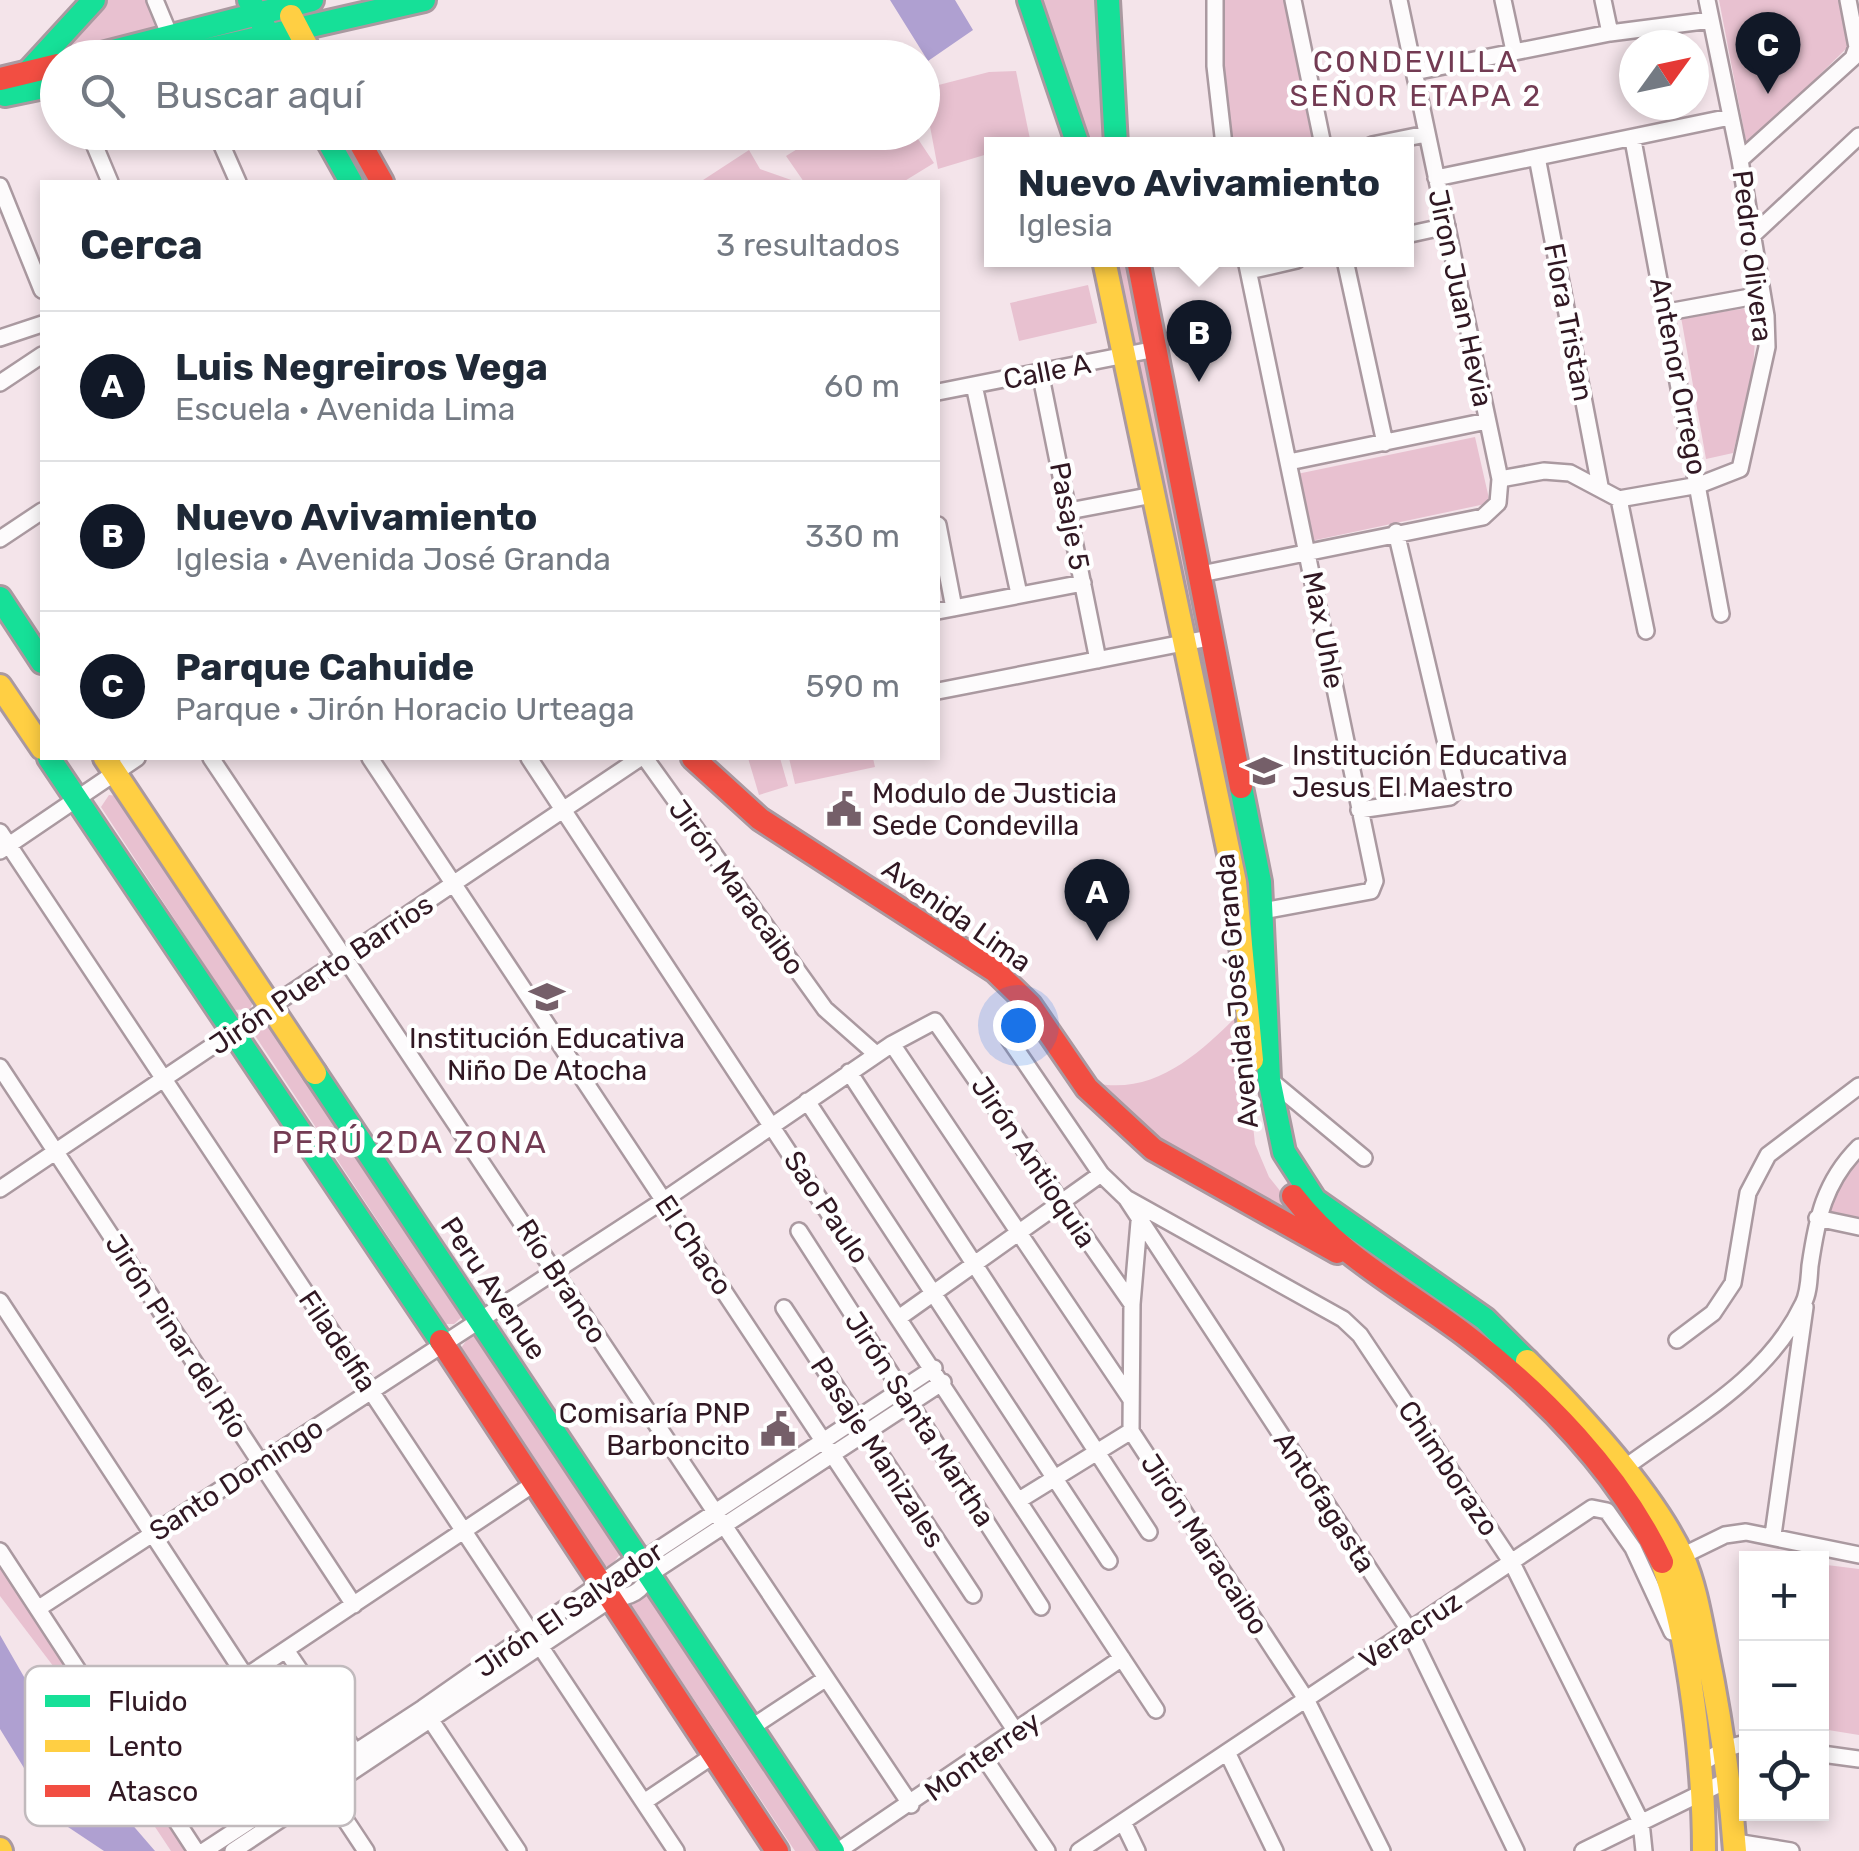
<!DOCTYPE html>
<html lang="es">
<meta charset="utf-8">
<style>
body{margin:0;font-family:Rubik,sans-serif;background:#f6f6f7;color:#1f2937}
.controls{position:absolute;right:30px;bottom:30px;display:grid;overflow:hidden;border-radius:0px;box-shadow:0 5px 15px #0003}
.controls button{width:90px;height:90px;display:grid;place-items:center;padding:0;border:0;border-bottom:2px solid #e0e1e3;background:#fff;color:#1f2937;font:50px sans-serif}
.compass{position:absolute;left:1619px;top:30px;width:90px;height:90px;border-radius:50%;background:#fff;box-shadow:0 5px 15px #0003;rotate:57deg}
.you{position:absolute;left:1018px;top:1025px;width:35px;height:35px;margin:-25px;border:8px solid #fff;border-radius:50%;background:#1a73e8;box-shadow:0 0 0 15px #1a73e833}
.badge{display:grid;place-items:center;width:65px;height:65px;border-radius:50%;background:#111827;color:#fff;font-size:32px;font-weight:700}
.pin{position:absolute;translate:-50% -82px;filter:drop-shadow(0 2px 5px #0008)}
.pin::after{content:'';position:absolute;top:52px;width:35px;height:30px;background:inherit;clip-path:polygon(0 0,100% 0,50% 100%)}
.popup{position:absolute;left:984px;top:137px;width:430px;height:130px;box-sizing:border-box;display:grid;place-content:center;border-radius:0px;background:#fff;filter:drop-shadow(0 2px 8px #0005);font-size:32px;white-space:nowrap;color:#747a83}
.popup b{font-size:38px;color:#1f2937}
.popup::after{content:'';position:absolute;left:50%;top:100%;margin-left:-20px;border:20px solid transparent;border-top-color:#fff}
.list{margin:0;padding:0;list-style:none}
h2{display:flex;justify-content:space-between;align-items:center;height:130px;margin:0;padding:0 40px;font-size:42px}
h2 small{font-size:32px;font-weight:400;color:#747a83}
.list li{display:grid;grid-template-columns:65px 1fr auto;gap:30px;align-items:center;box-sizing:border-box;height:150px;padding:0 40px;border-top:2px solid #e0e1e3}
.list b{display:block;font-size:38px;white-space:nowrap}
.list p{margin:0;font-size:32px;white-space:nowrap;color:#747a83}
.list em{font-size:32px;font-style:normal;color:#747a83}
.icon{flex:none;width:55px;height:55px;fill:none;stroke:currentColor;stroke-width:2;stroke-linecap:round;stroke-linejoin:round}
.map{position:relative;flex:none;width:1859px;height:1851px;overflow:hidden}
.search{position:absolute;background:#fff;box-shadow:0 5px 15px #0003;left:40px;top:40px;width:900px;height:110px;display:flex;align-items:center;gap:25px;box-sizing:border-box;padding:0 35px;border-radius:55px;color:#747a83;font-size:38px}
.panel{position:absolute;background:#fff;box-shadow:0 5px 15px #0003;left:40px;top:180px;width:900px;height:580px;border-radius:0px}
.map>svg:first-child{display:block}
.green{fill:#e8c1d0}
.water{fill:#afa0d1}
.lines{fill:none;stroke-linecap:round;stroke-linejoin:round}
.street-casing{stroke:#aa99a0;stroke-width:20}
.fast-casing{stroke:#aa99a0;stroke-width:28}
.slow-casing{stroke:#aa99a0;stroke-width:28}
.jam-casing{stroke:#aa99a0;stroke-width:28}
.street{stroke:#fdfbfc;stroke-width:15}
.fast{stroke:#16e098;stroke-width:22}
.slow{stroke:#ffcf43;stroke-width:22}
.jam{stroke:#f24e42;stroke-width:22}
.labels{text-anchor:middle;stroke-width:9;stroke-linejoin:round;paint-order:stroke}
.street-label{font-size:28px;fill:#311823;stroke:#fff}
.poi-label{font-size:28px;fill:#311823;stroke:#fff;text-anchor:start}
.neighbourhood-label{font-size:30px;letter-spacing:2.5px;fill:#733b53;stroke:#fff}
.quarter-label{font-size:32px;letter-spacing:2.5px;fill:#733b53;stroke:#fff}
.key{fill:#fff;stroke:#c1babd;stroke-width:2.5}
.key-label{font-size:28px;fill:#311823}
</style>
<div class="map">
<svg width="1859" height="1851" viewBox="0 0 1859 1851">
<rect width="100%" height="100%" fill="#f4e4ea"/>
<path class="green" d="M101 0H147L161 28 157 33 65 51Z
M1034 0H1102L1109 144H1083Z
M1223 0H1286L1315 144H1233L1223 58Z
M1719 0H1845L1853 42 1747 146Z
M1016 71 1031 144 992 145 991 153 938 169 923 89 989 72Z
M823 133H914L934 163 903 182H804L786 156Z
M749 150 760 169 797 182H700Z
M1109 260H1130L1230 785 1221 786Z
M1088 285 1097 323 1019 341 1010 303Z
M1757 307 1753 372 1733 453 1706 459 1681 317Z
M1475 437 1490 503 1311 541 1297 474Z
M748 758H780L788 786 759 795Z
M789 758H873L875 767 795 784Z
M109 795 119 796 255 998 250 1009 234 1010 101 807Z
M1241 1012 1255 1144 1269 1177 1305 1222 1165 1152 1094 1083C1155 1096 1200 1053 1241 1012Z
M261 1020H267L463 1316 454 1324H446L252 1031Z
M1859 1158V1218L1823 1212 1828 1193Z
M471 1334 478 1335 621 1553 610 1567 603 1565 461 1348Z
M0 1560 190 1851H171L106 1753 85 1708 0 1596Z
M1827 1565 1859 1569V1735L1822 1729V1604Z
M649 1594 818 1846 817 1851H795L631 1605Z"/>
<path class="water" d="M890 0H955L973 30 928 61Z
M0 1635 39 1703 92 1778 155 1851H104L68 1827 40 1794 0 1729Z"/>
<g class="lines">
<defs>
<path id="street" d="M155 0 170 36
M1215 0V66L1224 145
M1293 0 1323 145
M1399 0 1500 479
M1503 0 1514 51
M1603 0 1610 33
M1414 72 1610 33 1711 20
M89 132 110 182
M216 132 238 182
M1633 140 1721 614
M1372 145 1426 134
M1537 157 1600 486
M1740 160 1853 58 1857 47 1848 0
M1436 178 1730 117
M0 186 42 290
M1406 235 1447 226
M1753 235 1859 136
M1246 260 1375 881 1371 891 1263 911
M1345 260 1385 443
M1249 271 1297 260
M1668 312 1761 295
M0 338 42 324
M1040 372 1098 660
M0 383 42 355
M974 385 1019 594
M938 392 1156 349
M1289 462 1487 421
M1619 499 1646 631
M1069 511 1153 495
M938 525 954 608
M0 539 42 511
M1201 574 1483 517 1498 503 1500 479 1544 471 1570 473 1619 499 1699 485 1740 469 1767 347 1766 316 1740 160 1707 0
M938 611 1083 583
M938 691 1214 637
M211 758 911 1805
M370 758 1017 1733
M529 758 1156 1710
M645 758 825 1009 876 1054
M1359 810 1450 797 1457 790 1396 532
M0 832 676 1851
M0 851 137 758
M1009 1039 1101 1174 1126 1198 1409 1630 1516 1851
M892 1044 1130 1398
M0 1067 354 1605
M849 1072 1149 1532
M1269 1079 1364 1158
M807 1101 1109 1561
M0 1189 640 758
M1126 1198 1343 1319 1360 1335 1512 1563 1641 1822 1644 1851
M1817 1218 1859 1227
M1139 1222 1132 1304 1131 1431 1306 1699 1382 1851
M799 1231 1041 1607
M0 1301 246 1677
M784 1308 973 1595
M900 1317 1101 1174
M1677 1340 1713 1313 1733 1283 1748 1193 1768 1155 1859 1086
M1623 1469C1688 1421 1767 1380 1803 1304 1809 1293 1809 1278 1810 1266 1817 1218 1824 1182 1859 1147
M1021 1499 1131 1431
M1773 1535 1805 1307
M0 1551 196 1851
M1682 1556 1725 1535 1746 1532 1859 1555
M39 1608 664 1200 892 1044 935 1021 1132 1304
M286 1650 356 1753
M426 1713 518 1851
M752 1727 825 1679
M133 1752 535 1483
M1227 1752 1275 1851
M1822 1754 1859 1759
M983 1756 1047 1851
M1700 1764 1727 1748 1746 1743
M321 1783 366 1851
M644 1802 714 1755
M1123 1822 1137 1851
M1736 1842 1791 1851
M204 1851 423 1708 628 1564 641 1561 934 1368
M233 1851 611 1599C631 1597 642 1592 650 1574L943 1382
M838 1851 1122 1658
M1079 1851 1592 1508 1607 1511 1633 1548 1672 1632
M1583 1851 1730 1779"/>
<path id="fast" d="M249 0 282 58
M1029 0 1078 145
M1108 0 1116 145
M86 58 312 0
M171 58 424 0
M27 73 94 0
M5 95 58 84
M323 132 351 182
M0 598 42 662
M49 758 441 1341
M1241 787 1260 882 1269 1079 1284 1152 1315 1200 1485 1319 1527 1361
M315 1073 833 1851"/>
<path id="slow" d="M291 16 313 58
M1104 260 1235 882 1252 1060
M0 686 42 748
M105 758 315 1073
M1527 1361C1578 1412 1653 1492 1683 1558 1695 1586 1700 1617 1706 1647 1720 1715 1730 1781 1735 1851
M1662 1562C1690 1636 1704 1771 1704 1851
M0 1849 1 1851"/>
<path id="jam" d="M0 79 58 65
M354 132 382 182
M1138 260 1241 787
M693 758 760 819 995 971 1030 1005 1087 1088 1153 1149 1337 1252
M1293 1196C1339 1256 1404 1289 1464 1334 1541 1392 1620 1473 1662 1562
M441 1341 777 1851"/>
</defs>
<use href="#street" class="street-casing"/>
<use href="#fast" class="fast-casing"/>
<use href="#slow" class="slow-casing"/>
<use href="#jam" class="jam-casing"/>
<use href="#street" class="street"/>
<use href="#fast" class="fast"/>
<use href="#slow" class="slow"/>
<use href="#jam" class="jam"/>
</g>
<defs>
<symbol id="school-bare" viewBox="-9 -9 18 18"><path d="M0-5L7-2L0 1L-7-2ZM-4 1L0 2.5L4 1V4Q0 6-4 4Z" fill="#755f69" stroke="#fff" stroke-width="2.5" paint-order="stroke"/></symbol>
<symbol id="civic-bare" viewBox="-9 -9 18 18"><path d="M-.6-6.5H3V-4.5H.6V-3L4-1V1h2V6H-6V1h2V-1L-.6-3ZM-1.2 2.5V6h2.4V2.5Z" fill="#755f69" stroke="#fff" stroke-width="2.5" paint-order="stroke"/></symbol>
</defs>
<g fill-rule="evenodd">
<use href="#school-bare" x="1239" y="746" width="50" height="50"/>
<use href="#civic-bare" x="819" y="784" width="50" height="50"/>
<use href="#school-bare" x="522" y="972" width="50" height="50"/>
<use href="#civic-bare" x="753" y="1404" width="50" height="50"/>
</g>
<g class="labels">
<g class="street-label">
<text transform="translate(1753 256) rotate(83)" y="10">Pedro Olivera</text>
<text transform="translate(1461 298) rotate(78)" y="10">Jiron Juan Hevia</text>
<text transform="translate(1569 322) rotate(79)" y="10">Flora Tristan</text>
<text transform="translate(1047 371) rotate(-11)" y="10">Calle A</text>
<text transform="translate(1679 376) rotate(79)" y="10">Antenor Orrego</text>
<text transform="translate(1070 516) rotate(79)" y="10">Pasaje 5</text>
<text transform="translate(1324 630) rotate(79)" y="10">Max Uhle</text>
<text transform="translate(737 887) rotate(54)" y="10">Jirón Maracaibo</text>
<text transform="translate(957 915) rotate(35)" y="10">Avenida Lima</text>
<text transform="translate(321 974) rotate(-34)" y="10">Jirón Puerto Barrios</text>
<text transform="translate(1236 991) rotate(-95)" y="10">Avenida José Granda</text>
<text transform="translate(1034 1162) rotate(56)" y="10">Jirón Antioquia</text>
<text transform="translate(827 1207) rotate(56)" y="10">Sao Paulo</text>
<text transform="translate(694 1245) rotate(56)" y="10">El Chaco</text>
<text transform="translate(562 1281) rotate(57)" y="10">Río Branco</text>
<text transform="translate(494 1288) rotate(56)" y="10">Peru Avenue</text>
<text transform="translate(177 1336) rotate(57)" y="10">Jirón Pinar del Río</text>
<text transform="translate(338 1341) rotate(56)" y="10">Filadelfia</text>
<text transform="translate(920 1419) rotate(57)" y="10">Jirón Santa Martha</text>
<text transform="translate(878 1452) rotate(57)" y="10">Pasaje Manizales</text>
<text transform="translate(1449 1468) rotate(56)" y="10">Chimborazo</text>
<text transform="translate(236 1479) rotate(-33)" y="10">Santo Domingo</text>
<text transform="translate(1325 1502) rotate(57)" y="10">Antofagasta</text>
<text transform="translate(1205 1544) rotate(57)" y="10">Jirón Maracaibo</text>
<text transform="translate(569 1609) rotate(-34)" y="10">Jirón El Salvador</text>
<text transform="translate(1410 1630) rotate(-34)" y="10">Veracruz</text>
<text transform="translate(982 1756) rotate(-35)" y="10">Monterrey</text>
</g>
<g class="poi-label">
<text x="1292" y="765">Institución Educativa<tspan x="1292" dy="32">Jesus El Maestro</tspan></text>
<text x="872" y="803">Modulo de Justicia<tspan x="872" dy="32">Sede Condevilla</tspan></text>
<text x="547" y="1048" text-anchor="middle">Institución Educativa<tspan x="547" dy="32">Niño De Atocha</tspan></text>
<text x="750" y="1423" text-anchor="end">Comisaría PNP<tspan x="750" dy="32">Barboncito</tspan></text>
</g>
<g class="neighbourhood-label">
<text x="1416" y="72">CONDEVILLA<tspan x="1416" dy="34">SEÑOR ETAPA 2</tspan></text>
</g>
<g class="quarter-label">
<text x="410" y="1153">PERÚ 2DA ZONA</text>
</g>
</g>
<rect x="25" y="1666" width="330" height="160" rx="15" class="key"/>
<rect x="45" y="1695" width="45" height="12" fill="#16e098"/>
<rect x="45" y="1740" width="45" height="12" fill="#ffcf43"/>
<rect x="45" y="1785" width="45" height="12" fill="#f24e42"/>
<g class="key-label">
<text x="108" y="1711">Fluido</text>
<text x="108" y="1756">Lento</text>
<text x="108" y="1801">Atasco</text>
</g>
</svg>
<div class="controls">
<button>+</button>
<button>−</button>
<button><svg class="icon" aria-label="locate" viewBox="0 0 24 24"><circle cx="12" cy="12" r="6"/><path d="M12 2v4M12 18v4M2 12h4M18 12h4"/></svg></button>
</div>
<svg class="compass" viewBox="-18 -18 36 36"><path d="M0-13l5 13h-10z" fill="#e53935"/><path d="M0 13l5-13h-10z" fill="#747a83"/></svg>
<div class="you"></div>
<div class="pin badge" style="left:1097px;top:941px">A</div>
<div class="pin badge" style="left:1199px;top:382px">B</div>
<div class="popup"><b>Nuevo Avivamiento</b>Iglesia</div>
<div class="pin badge" style="left:1768px;top:94px">C</div>
<div class="search"><svg class="icon" aria-label="search" viewBox="0 0 24 24"><circle cx="10" cy="10" r="6"/><path d="M15 15l6 6"/></svg>Buscar aquí</div>
<section class="panel">
<h2>Cerca<small>3 resultados</small></h2>
<ul class="list">
<li><span class="badge">A</span><div><b>Luis Negreiros Vega</b><p>Escuela · Avenida Lima</p></div><em>60 m</em></li>
<li><span class="badge">B</span><div><b>Nuevo Avivamiento</b><p>Iglesia · Avenida José Granda</p></div><em>330 m</em></li>
<li><span class="badge">C</span><div><b>Parque Cahuide</b><p>Parque · Jirón Horacio Urteaga</p></div><em>590 m</em></li>
</ul>
</section>
</div>
